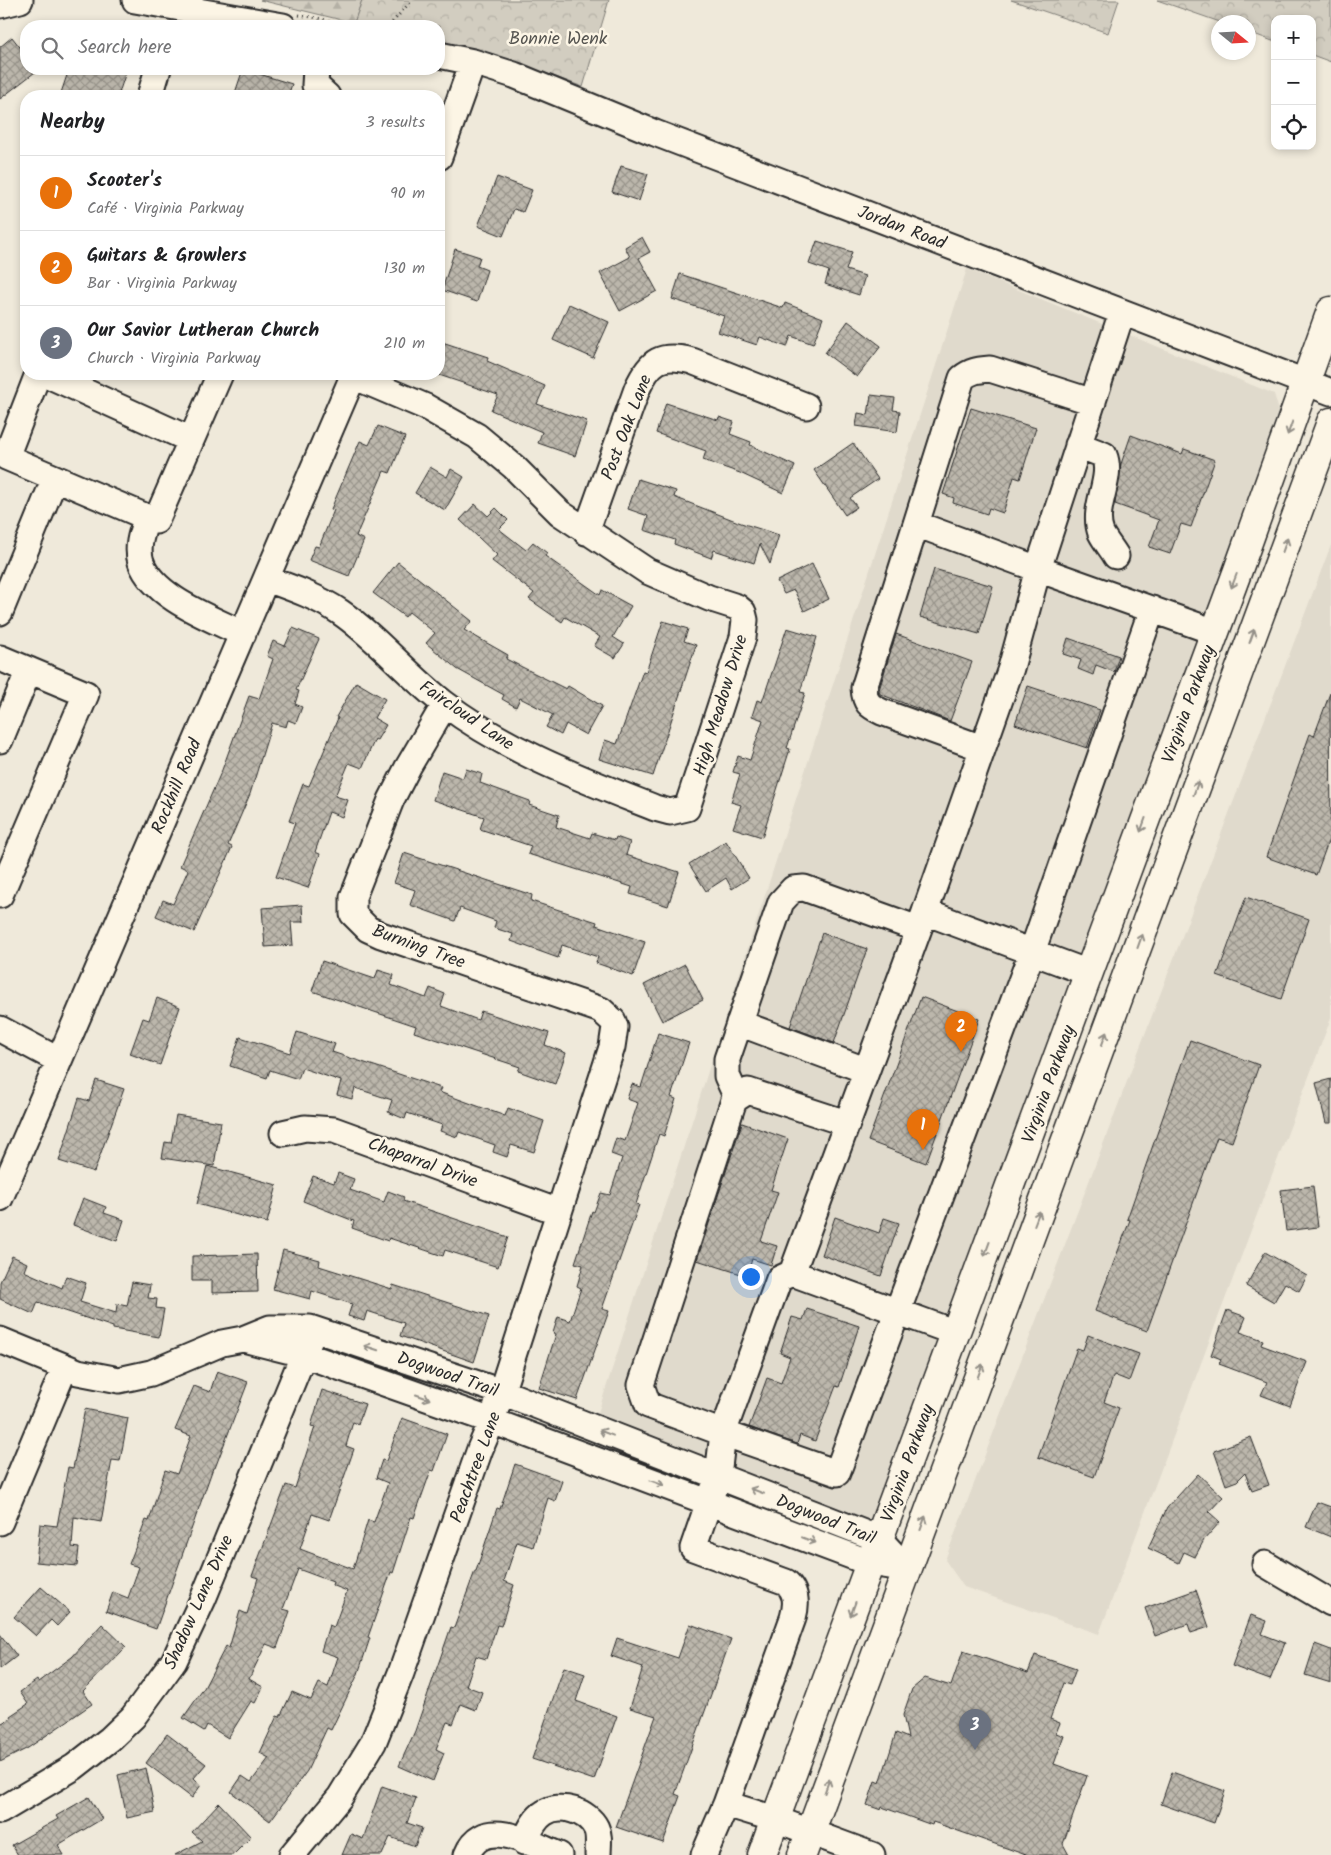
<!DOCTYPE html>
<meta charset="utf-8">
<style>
body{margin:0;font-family:Kalam,sans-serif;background:#f2f2f2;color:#202124}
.controls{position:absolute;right:15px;top:15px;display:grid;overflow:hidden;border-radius:10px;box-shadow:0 2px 8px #0003}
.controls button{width:45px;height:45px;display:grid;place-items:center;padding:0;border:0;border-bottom:1px solid #e0e0e0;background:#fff;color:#202124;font:25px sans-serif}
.compass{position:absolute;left:1211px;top:15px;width:45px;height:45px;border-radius:50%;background:#fff;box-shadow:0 2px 8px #0003;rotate:108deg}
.you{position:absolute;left:750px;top:1276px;width:18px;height:18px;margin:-12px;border:4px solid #fff;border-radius:50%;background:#1a73e8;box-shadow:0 0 0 8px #1a73e833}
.badge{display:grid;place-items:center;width:32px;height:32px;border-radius:50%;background:#c8321e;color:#fff;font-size:16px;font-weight:700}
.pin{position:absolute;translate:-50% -41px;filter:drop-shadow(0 1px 2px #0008)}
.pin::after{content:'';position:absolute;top:26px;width:18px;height:15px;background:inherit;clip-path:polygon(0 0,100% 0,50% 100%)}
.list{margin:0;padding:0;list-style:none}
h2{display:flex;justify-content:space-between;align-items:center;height:65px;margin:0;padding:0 20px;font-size:21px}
h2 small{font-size:16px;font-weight:400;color:#757577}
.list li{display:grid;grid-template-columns:32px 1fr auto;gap:15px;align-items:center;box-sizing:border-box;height:75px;padding:0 20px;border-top:1px solid #e0e0e0}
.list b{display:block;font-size:19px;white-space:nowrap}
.list p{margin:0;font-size:16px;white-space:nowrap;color:#757577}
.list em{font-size:16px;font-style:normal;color:#757577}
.icon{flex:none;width:28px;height:28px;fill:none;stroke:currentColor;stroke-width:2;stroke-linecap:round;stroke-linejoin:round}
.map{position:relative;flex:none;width:1331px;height:1855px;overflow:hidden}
.search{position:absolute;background:#fff;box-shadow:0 2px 8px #0003;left:20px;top:20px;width:425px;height:55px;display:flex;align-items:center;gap:12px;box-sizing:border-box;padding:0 18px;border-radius:20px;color:#757577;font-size:19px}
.panel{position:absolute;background:#fff;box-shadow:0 2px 8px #0003;left:20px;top:90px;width:425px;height:290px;border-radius:20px}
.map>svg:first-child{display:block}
.built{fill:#e0dacc}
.forest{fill:url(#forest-firs);stroke:#7e7c76}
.park{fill:url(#park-crowns);stroke:#7e7c76}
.building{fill:url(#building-cross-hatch);stroke:#2b2b2b}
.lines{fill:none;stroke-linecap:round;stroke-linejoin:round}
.minor-casing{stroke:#2b2b2b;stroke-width:29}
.major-casing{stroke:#2b2b2b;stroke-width:31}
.path{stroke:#2b2b2b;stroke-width:3;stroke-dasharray:1 4;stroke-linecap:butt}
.minor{stroke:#fcf5e5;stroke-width:25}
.major{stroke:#fcf5e5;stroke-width:28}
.oneway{stroke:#949088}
.labels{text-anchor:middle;stroke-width:5;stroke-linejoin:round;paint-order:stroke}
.park-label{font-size:18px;fill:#555450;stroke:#fcf5e5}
.street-label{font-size:18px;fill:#2b2b2b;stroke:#fcf5e5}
</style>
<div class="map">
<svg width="1331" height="1855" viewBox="0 0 1331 1855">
<defs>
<pattern id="forest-firs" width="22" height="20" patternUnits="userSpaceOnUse" patternTransform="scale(1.25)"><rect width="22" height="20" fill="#d2cdc0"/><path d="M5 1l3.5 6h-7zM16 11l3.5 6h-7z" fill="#b4b0a5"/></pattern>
<pattern id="park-crowns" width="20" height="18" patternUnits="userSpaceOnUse" patternTransform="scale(1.25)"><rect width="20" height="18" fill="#d2cdc0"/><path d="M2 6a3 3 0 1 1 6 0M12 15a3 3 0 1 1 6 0" fill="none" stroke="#b4b0a5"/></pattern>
<pattern id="building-cross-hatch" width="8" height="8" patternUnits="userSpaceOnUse" patternTransform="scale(1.25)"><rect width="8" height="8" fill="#bcb7ac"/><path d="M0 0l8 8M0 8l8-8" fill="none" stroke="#99958c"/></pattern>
</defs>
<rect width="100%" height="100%" fill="#efe9da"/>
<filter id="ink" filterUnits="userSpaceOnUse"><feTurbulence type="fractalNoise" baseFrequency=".02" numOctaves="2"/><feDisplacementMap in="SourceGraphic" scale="10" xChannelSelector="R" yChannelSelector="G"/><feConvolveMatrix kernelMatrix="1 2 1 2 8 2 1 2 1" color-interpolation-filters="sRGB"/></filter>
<g filter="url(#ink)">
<path class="built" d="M967 269 1274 394 1279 411 1231 558 1098 904 870 1522 861 1524 595 1422Z
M1331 545V1018L1099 1634 964 1587 945 1560Z"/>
<path class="forest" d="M260 0H362L354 23Z"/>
<path class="park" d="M362 0H609L583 87 493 54 439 41V26H369L354 23Z
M1011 0H1119L1108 33Z
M1157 0H1331V62L1312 55V19H1275V42L1249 32 1248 22H1220Z"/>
<path class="building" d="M12 37 26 55V69H39L0 99V47Z
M69 69H127L118 96H60Z
M243 69 292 84 288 96H234Z
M621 166 648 174 639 201 612 192Z
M497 177 532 190 523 212 514 209 503 236 478 226Z
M642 237 650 252 639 258 657 291 620 311 600 273 630 257 625 247Z
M817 241 852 252 846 270 865 276 859 295 825 284 829 271 809 264Z
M455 249 480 257 477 266 487 270 477 302 442 290Z
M680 274 783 308 785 303 823 318 813 344 791 336 787 347 760 337 757 345 718 332 724 316 672 299Z
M569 304 609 322 593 358 553 340Z
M848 321 881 346 857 377 825 353Z
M439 341 488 357 487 361 545 386 537 404 587 421 575 456 538 443 542 432 491 410 498 395 439 375Z
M871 395 895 398 893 410 900 411 897 432 856 426 858 413 868 415Z
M666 403 718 420 719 417 734 422 730 434 751 442 750 445 795 466 783 493 740 473 703 460 706 451 656 433Z
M971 408 1036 428 1020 479 1014 477 1003 513 989 508 987 514 953 503 954 498 943 494Z
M378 426 405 437 390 473 384 471 356 536 364 540 349 576 309 560 315 546 319 547 334 510 331 509 360 441 369 445Z
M1131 435 1182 454 1184 449 1215 460 1191 527 1181 524 1170 554 1149 547 1159 520 1115 504 1121 464Z
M853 443 878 479 850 498 857 507 845 515 814 470Z
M430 467 447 477 451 469 464 477 445 510 415 493Z
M638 479 676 491 674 497 741 523 779 535 770 564 760 544 754 563 714 550 711 558 674 544 675 540 644 530 648 516 628 509Z
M475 504 488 516 496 508 508 520 499 529 526 550 533 542 547 553 545 556 600 595 602 590 631 606 613 637 624 644 615 658 594 646 600 637 565 617 562 622 529 599 534 593 492 561 497 555 460 520Z
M398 562 472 621 464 630 508 655 506 659 566 689 568 686 602 706 586 735 566 724 561 735 546 727 553 715 520 698 516 707 502 699 504 695 457 669 426 643 435 633 409 612 405 617 373 593Z
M812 564 829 599 804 611 794 590 784 594 777 581Z
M934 569 993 586 979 634 920 617Z
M663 621 688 629 684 641 696 645 653 776 599 759 605 740 617 744 643 671 646 672Z
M293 628 319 639 296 690 299 691 295 704 302 707 296 723 288 720 286 727 272 723 250 794 228 845 232 847 194 932 156 916 163 900 173 904 188 870 180 866 222 770 249 696 259 699 273 659 267 656 273 641 285 646Z
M787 628 817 637 800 692 805 693 787 748 790 749 762 837 733 828 741 805 731 802 740 774 733 772 738 756 750 760 763 720 752 716 757 700 762 702Z
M896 634 972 662 950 721 880 694 879 690Z
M1068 638 1119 656 1114 672 1096 665 1093 675 1078 669 1081 660 1063 654Z
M356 682 385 699 374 718 386 725 377 740 375 739 362 768 349 763 335 796 348 800 342 817 329 812 315 852 320 854 308 888 276 877 295 823 289 821 303 784 309 786 338 718 336 717Z
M1028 686 1100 710 1087 748 1015 724Z
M1330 693 1331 834 1316 875 1266 857 1310 734 1314 736Z
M466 769 482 774 480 783 530 801 529 805 559 815 556 827 590 838 592 833 615 840 616 837 630 842 626 855 679 872 668 906 630 894 632 887 528 854 531 846 480 829 484 817 433 800 442 771 463 778Z
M726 841 749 878 732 889 726 878 706 891 689 864Z
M404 853 532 895 531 901 597 922 596 925 645 942 633 976 596 963 598 957 562 945 558 958 511 941 513 934 494 928 496 921 460 908 455 921 410 905 415 890 394 883Z
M1246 897 1309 919 1281 999 1217 976Z
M302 905 303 922H291L293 945 265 947 262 908Z
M822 933 867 949 834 1043 790 1027Z
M322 961 375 979 378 970 394 975 391 985 426 998 430 988 445 994 441 1006 478 1020 481 1011 549 1033 545 1045 566 1053 555 1084 518 1071 520 1067 414 1032 416 1026 312 991Z
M685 964 703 1000 662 1021 644 985Z
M921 997 979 1019 926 1163 868 1141Z
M157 998 180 1007 160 1065 130 1054 143 1018 149 1020Z
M297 1032 335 1044 332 1052 441 1088 439 1092 505 1116 508 1108 544 1121 534 1152 511 1145 507 1157 493 1152 495 1145 459 1132 457 1137 440 1131 442 1125 407 1113 405 1119 388 1112 392 1100 355 1088 352 1099 337 1095 341 1081 302 1068 298 1079 270 1070 267 1078 230 1066 240 1037 290 1053Z
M658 1033 689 1043 671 1097 676 1099 664 1136 659 1134 636 1204 639 1205 602 1309 609 1311 577 1400 539 1388 556 1334 553 1333 558 1317 570 1321 581 1288 577 1286 583 1265 575 1263 592 1211 594 1212 601 1193 610 1195 622 1158 611 1154 616 1138 625 1141 638 1103 627 1099 632 1084 641 1087Z
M1190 1040 1259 1065 1232 1142 1217 1137 1147 1331 1095 1311 1130 1220 1127 1219Z
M1331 1079V1123H1326L1316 1083Z
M96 1080 124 1089 94 1172 59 1161 79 1098 89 1101Z
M176 1115 221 1122 214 1166 162 1158 165 1142 171 1143Z
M742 1123 788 1139 771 1190 778 1192 761 1241 777 1246 771 1265 752 1259 747 1276 697 1260Z
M207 1166 277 1185 267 1223 197 1204Z
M338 1173 354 1179 350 1190 384 1202 388 1191 404 1197 403 1201 508 1237 498 1267 445 1250 443 1256 389 1238 388 1241 352 1228 354 1221 303 1201 313 1176 334 1183Z
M1313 1186 1318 1227 1286 1231 1281 1190Z
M83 1198 106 1207 104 1213 124 1220 117 1241 73 1225Z
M835 1217 879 1233 884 1218 899 1223 881 1276 822 1255Z
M283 1250 320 1260 319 1266 392 1289 393 1285 489 1316 474 1362 400 1336 404 1323 367 1311 364 1321 348 1316 352 1304 312 1291 310 1299 273 1289Z
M1265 1252 1307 1276 1299 1291 1285 1283 1274 1302 1246 1286Z
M257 1254 258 1292 212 1293V1281H192V1256Z
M12 1256 27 1263 24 1271 62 1288 66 1276 86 1283 80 1302 116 1313 117 1304 127 1306 132 1282 150 1285 148 1298 157 1299 156 1308 164 1309 159 1337 113 1329V1327L38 1302 33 1314 0 1299V1282Z
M807 1309 859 1326 839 1387 836 1386 815 1441 800 1435 797 1444 749 1427 767 1378 781 1383 790 1357 780 1353 792 1317 803 1320Z
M1227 1310 1246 1317 1240 1332 1263 1340 1261 1345 1307 1362 1290 1406 1261 1395 1267 1382 1219 1364 1221 1359 1211 1355Z
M1088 1335 1139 1354 1129 1381 1114 1375 1104 1402 1119 1408 1094 1477 1038 1457 1077 1348 1083 1350Z
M217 1371 248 1382 215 1468H213L156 1629 106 1611 113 1592 128 1598 139 1567 129 1564 146 1520 149 1521 165 1470 177 1474 191 1436 175 1430 194 1386 210 1392Z
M322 1390 365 1404 358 1424 353 1422 346 1446 354 1449 329 1520 312 1514 300 1549 353 1569 368 1520 374 1522 388 1483 376 1478 382 1460 386 1461 402 1418 447 1434 434 1471 431 1470 414 1518 411 1517 393 1573 391 1572 368 1637 370 1638 358 1674 331 1730 327 1728 307 1771 270 1821 231 1792 242 1776 251 1782 269 1758 260 1753 277 1716 280 1717 292 1692 311 1700 319 1683 328 1687 338 1657 321 1651 329 1625 334 1627 347 1591 332 1585 333 1582 298 1569 283 1609 290 1611 277 1648 266 1644 249 1679 263 1687 255 1703 251 1701 228 1738 207 1725 204 1731 183 1718 204 1688 226 1646 229 1648 240 1611 247 1614 258 1578 252 1576 286 1485 295 1488 315 1427 311 1426Z
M85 1409 128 1418 120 1461 112 1460 101 1522 74 1517 72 1547 79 1548 77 1566 36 1562 40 1524 57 1526 68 1467 73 1468Z
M1251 1437 1269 1485 1252 1491 1245 1473 1237 1481 1226 1485 1214 1451Z
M515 1464 562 1481 555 1501 548 1498 533 1547 517 1542 504 1581 514 1585 501 1626 497 1625 486 1659 476 1656 466 1686 482 1692 476 1710 461 1704 453 1724 447 1722 436 1749 444 1753 433 1781 399 1766 415 1731 451 1627 454 1628 475 1571H476L497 1508 500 1509Z
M1198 1474 1223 1497 1209 1512 1220 1522 1204 1540 1195 1557 1184 1552 1179 1563 1148 1548 1167 1508Z
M1317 1502 1331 1507V1537L1306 1527Z
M41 1587 70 1612 57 1626 51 1620 36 1636 14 1617Z
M1196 1590 1209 1627 1191 1633 1188 1624 1155 1636 1145 1608Z
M1251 1615 1267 1621 1262 1634 1285 1643 1270 1680 1232 1666Z
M102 1624 126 1647 83 1691 92 1704 28 1748 0 1762V1724L11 1718 10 1716 28 1704 20 1692 37 1680 38 1682 72 1657Z
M690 1624 731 1639 675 1794 680 1796 663 1843 616 1827 656 1716 630 1708 643 1667 611 1656 617 1638 678 1658Z
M0 1634 17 1656 0 1669Z
M1315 1644 1331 1650V1683L1305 1675Z
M963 1651 1028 1673 1035 1655 1076 1669 1070 1685 1063 1683 1050 1719 1060 1723 1056 1733 1064 1736 1054 1764 1087 1776 1063 1844 1069 1855H1026L933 1822 932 1825 882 1807 881 1810 867 1805 875 1781 880 1783 896 1733 908 1738 903 1715 912 1689 925 1678 951 1686Z
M564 1667 585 1674 576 1701 617 1716 594 1780 532 1759Z
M167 1734 206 1764 194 1778 201 1785 192 1798 146 1763Z
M146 1768 155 1812 127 1818 118 1775Z
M1172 1772 1225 1791 1214 1823 1161 1804Z
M382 1786 416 1798 407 1823 422 1828 415 1846 390 1837 382 1855H342L351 1834 363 1839Z
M89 1797 102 1819 58 1845 64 1855H18L12 1845 58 1819 56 1816Z
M219 1803 251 1837 233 1855H175L202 1841 192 1832Z"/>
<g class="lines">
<defs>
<path id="minor" d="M135 0 283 26
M0 5 20 0
M439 55 473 62 514 75 655 133 1331 392
M316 69 315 85 327 96
M150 96 158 69
M439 157 473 62
M38 374 6 457 156 521 220 374
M46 374 191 440
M1093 402 990 369C979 370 972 370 962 378L916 524 1038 569C1066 483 1094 398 1122 312
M1078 445 1104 455C1114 479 1091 507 1101 533 1105 541 1112 549 1116 556
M147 517C142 532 136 547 141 562 154 598 211 618 243 634
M916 524 864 688C865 703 869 706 882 712L982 748
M586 532 637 389C650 360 661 353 692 361L806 406
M267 579C292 588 318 597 340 612 378 638 408 676 445 704 509 752 582 779 655 808L670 812 687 808 743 637 745 620 743 612 737 607 709 598 647 571 560 513 514 467 477 436 426 407 353 376
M0 612 55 478
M0 658 86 694 0 895
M0 740 29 670
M925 912 1011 668 1038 569 1215 632
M739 1023 865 1070
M0 1029 58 1060
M737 1098 727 1076V1059L781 902 793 889 804 888 918 929
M283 1133 305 1128 334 1130 559 1212
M0 1198 354 374
M792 1273 779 1279 723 1433 648 1405 641 1385 734 1100 748 1091 846 1123
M956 1333 792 1273 925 912 1089 973
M243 1339 302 1354 492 1421 870 1563 889 1566
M0 1340 78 1372 119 1380 151 1373 222 1343 243 1339 270 1328H310L502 1392 879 1539 907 1569
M0 1522 65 1367
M1265 1564 1331 1603
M0 1811 74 1767 110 1739 133 1717 174 1661 203 1599 310 1339
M524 1842C529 1832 534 1819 544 1813 560 1802 588 1811 596 1828 600 1836 598 1846 598 1855
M292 1855 340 1797 373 1743 401 1673 480 1449 492 1421 612 1047 615 1027 613 1021 601 1010 381 935 368 929 353 914V897L391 800 408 767 445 704
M467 1855C483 1814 531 1844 559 1855
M704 1855 726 1804
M872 1855 775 1819 726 1804 793 1618C797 1604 797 1592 786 1582L693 1548 718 1476 723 1433 837 1473 1032 952 1152 609"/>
<path id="major" d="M762 1855 1238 570 1331 311
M802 1855 1331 422"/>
</defs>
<use href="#minor" class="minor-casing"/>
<use href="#major" class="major-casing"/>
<path class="path" d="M299 15 323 19 339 26
M389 26 412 0"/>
<use href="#minor" class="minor"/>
<use href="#major" class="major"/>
</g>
<defs><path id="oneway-shaft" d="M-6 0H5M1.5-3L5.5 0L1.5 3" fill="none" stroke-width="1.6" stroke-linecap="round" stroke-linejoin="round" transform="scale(1.25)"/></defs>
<g class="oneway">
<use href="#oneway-shaft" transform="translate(1290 428) rotate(110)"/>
<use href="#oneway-shaft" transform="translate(1285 545) rotate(-70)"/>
<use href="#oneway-shaft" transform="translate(1234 581) rotate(111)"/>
<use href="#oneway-shaft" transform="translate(1252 636) rotate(-70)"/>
<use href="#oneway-shaft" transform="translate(1196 788) rotate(-70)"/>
<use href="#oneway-shaft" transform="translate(1143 825) rotate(110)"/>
<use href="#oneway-shaft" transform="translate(1140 941) rotate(-70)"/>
<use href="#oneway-shaft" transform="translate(1104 1039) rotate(-70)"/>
<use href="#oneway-shaft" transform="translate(1037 1218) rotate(-69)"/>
<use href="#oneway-shaft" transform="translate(987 1249) rotate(110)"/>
<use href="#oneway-shaft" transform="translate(371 1348) rotate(-162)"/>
<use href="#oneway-shaft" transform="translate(980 1371) rotate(-70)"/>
<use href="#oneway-shaft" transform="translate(423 1397) rotate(19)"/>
<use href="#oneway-shaft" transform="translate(606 1433) rotate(-159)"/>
<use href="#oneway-shaft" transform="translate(657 1483) rotate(20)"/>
<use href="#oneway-shaft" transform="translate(757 1491) rotate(-159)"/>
<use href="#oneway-shaft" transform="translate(923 1523) rotate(-70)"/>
<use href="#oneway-shaft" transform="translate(809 1540) rotate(21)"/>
<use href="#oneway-shaft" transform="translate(853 1609) rotate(110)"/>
<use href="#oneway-shaft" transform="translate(827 1786) rotate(-70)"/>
</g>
</g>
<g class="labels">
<g class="park-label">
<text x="558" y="44">Bonnie Wenk</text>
</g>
<g class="street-label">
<text transform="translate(902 227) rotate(21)" y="6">Jordan Road</text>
<text transform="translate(626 427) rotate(-69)" y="6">Post Oak Lane</text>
<text transform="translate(1188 704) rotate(-70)" y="6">Virginia Parkway</text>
<text transform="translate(720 705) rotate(-73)" y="6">High Meadow Drive</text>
<text transform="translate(467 715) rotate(34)" y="6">Faircloud Lane</text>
<text transform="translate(176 786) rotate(-67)" y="6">Rockhill Road</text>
<text transform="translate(419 946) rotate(20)" y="6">Burning Tree</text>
<text transform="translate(1048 1084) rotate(-70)" y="6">Virginia Parkway</text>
<text transform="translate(423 1162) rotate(20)" y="6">Chaparral Drive</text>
<text transform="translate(448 1374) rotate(19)" y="6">Dogwood Trail</text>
<text transform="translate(907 1463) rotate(-70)" y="6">Virginia Parkway</text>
<text transform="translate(475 1467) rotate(-70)" y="6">Peachtree Lane</text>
<text transform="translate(826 1519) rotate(22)" y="6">Dogwood Trail</text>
<text transform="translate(198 1602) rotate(-66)" y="6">Shadow Lane Drive</text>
</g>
</g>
</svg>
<div class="controls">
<button>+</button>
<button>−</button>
<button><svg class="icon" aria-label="locate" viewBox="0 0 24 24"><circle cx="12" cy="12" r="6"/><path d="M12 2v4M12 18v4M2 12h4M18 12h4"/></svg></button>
</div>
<svg class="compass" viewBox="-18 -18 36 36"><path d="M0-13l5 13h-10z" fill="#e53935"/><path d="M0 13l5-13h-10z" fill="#757577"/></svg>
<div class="you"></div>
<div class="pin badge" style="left:923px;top:1150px;background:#e8710a">1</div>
<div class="pin badge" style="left:961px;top:1052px;background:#e8710a">2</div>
<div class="pin badge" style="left:975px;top:1750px;background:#6b7280">3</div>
<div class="search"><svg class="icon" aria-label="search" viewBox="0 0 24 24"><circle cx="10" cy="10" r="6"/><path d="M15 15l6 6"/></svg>Search here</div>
<section class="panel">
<h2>Nearby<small>3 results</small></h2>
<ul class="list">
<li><span class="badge" style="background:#e8710a">1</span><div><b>Scooter's</b><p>Café · Virginia Parkway</p></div><em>90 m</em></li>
<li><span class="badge" style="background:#e8710a">2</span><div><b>Guitars &amp; Growlers</b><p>Bar · Virginia Parkway</p></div><em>130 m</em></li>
<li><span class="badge" style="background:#6b7280">3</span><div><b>Our Savior Lutheran Church</b><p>Church · Virginia Parkway</p></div><em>210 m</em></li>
</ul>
</section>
</div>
